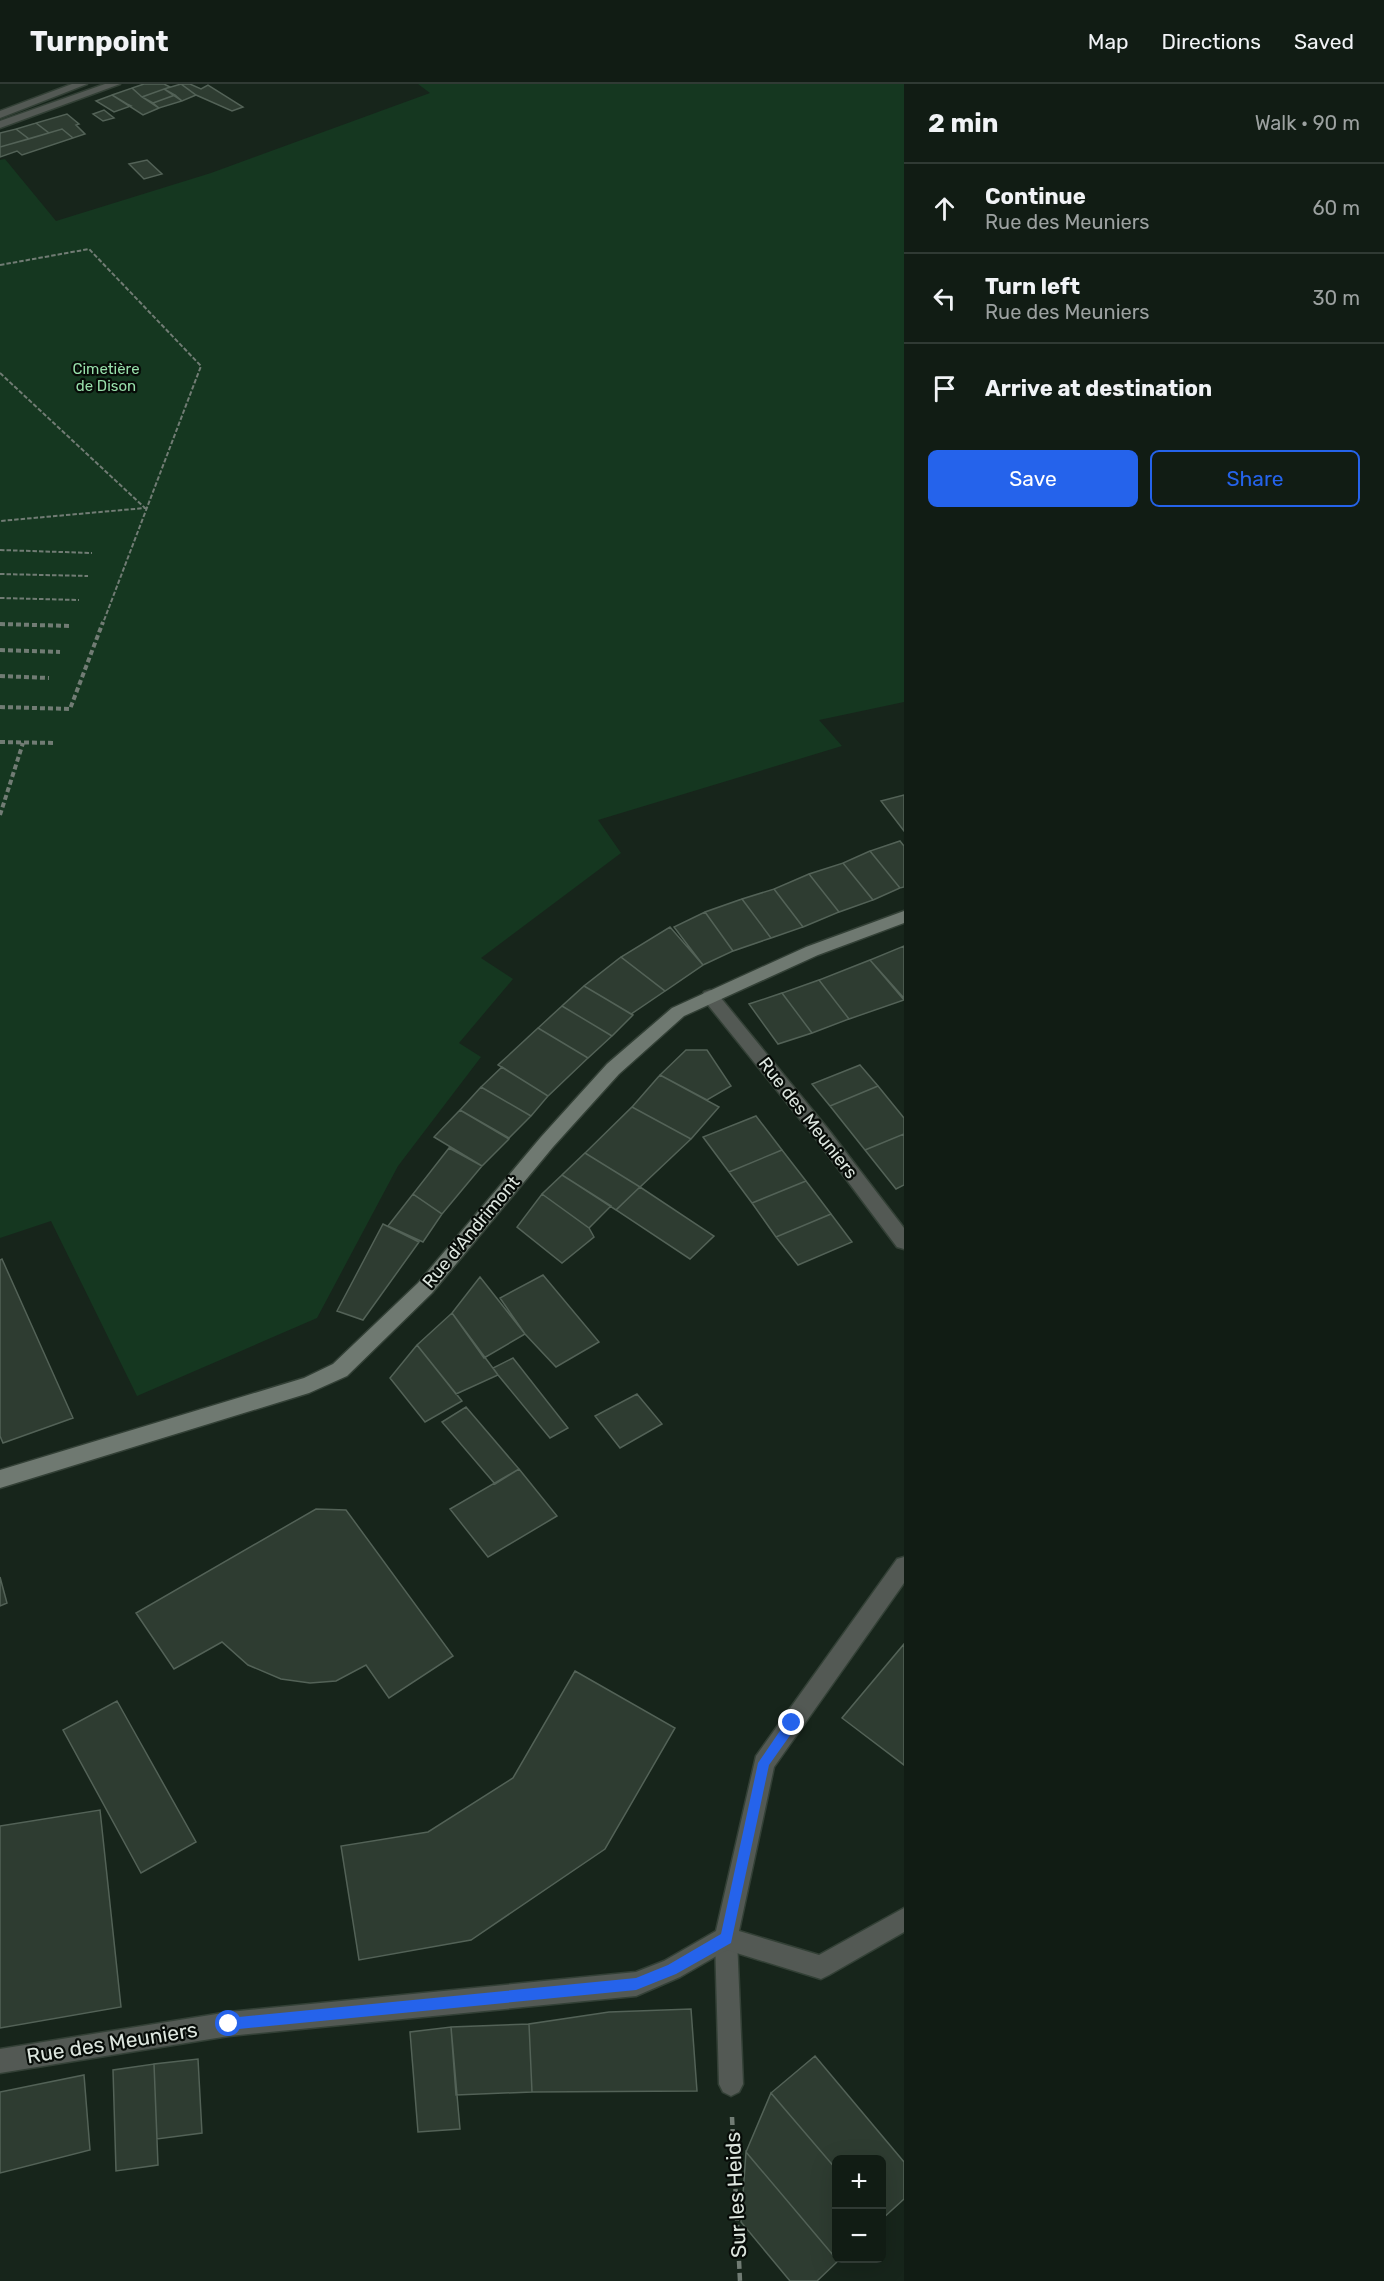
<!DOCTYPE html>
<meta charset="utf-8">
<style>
body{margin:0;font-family:Rubik,sans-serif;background:#1a251d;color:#f1f3f6}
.controls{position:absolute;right:18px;bottom:18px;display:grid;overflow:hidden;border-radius:9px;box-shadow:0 6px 24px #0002}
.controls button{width:54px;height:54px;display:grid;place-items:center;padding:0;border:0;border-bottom:2px solid #303a34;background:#111c14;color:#f1f3f6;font:30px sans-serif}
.stop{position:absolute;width:18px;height:18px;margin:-14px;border:4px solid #2563eb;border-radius:50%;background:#fff}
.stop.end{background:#2563eb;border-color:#fff;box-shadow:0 2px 6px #0008}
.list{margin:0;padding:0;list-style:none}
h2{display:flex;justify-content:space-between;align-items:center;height:78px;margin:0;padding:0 24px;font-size:26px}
h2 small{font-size:20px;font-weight:400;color:#9ca1a0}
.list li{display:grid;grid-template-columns:39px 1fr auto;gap:18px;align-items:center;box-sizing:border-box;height:90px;padding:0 24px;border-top:2px solid #303a34}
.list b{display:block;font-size:22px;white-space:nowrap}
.list p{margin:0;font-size:20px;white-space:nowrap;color:#9ca1a0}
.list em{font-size:20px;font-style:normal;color:#9ca1a0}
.actions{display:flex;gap:12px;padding:18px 24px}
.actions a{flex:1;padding:14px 0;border:2px solid #2563eb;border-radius:9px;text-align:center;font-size:21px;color:#2563eb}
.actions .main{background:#2563eb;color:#fff}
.icon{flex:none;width:33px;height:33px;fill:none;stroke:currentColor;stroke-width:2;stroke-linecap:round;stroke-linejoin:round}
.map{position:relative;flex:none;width:904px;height:2197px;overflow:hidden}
header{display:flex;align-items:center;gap:36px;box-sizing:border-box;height:84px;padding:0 30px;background:#111c14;border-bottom:2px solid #303a34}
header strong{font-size:28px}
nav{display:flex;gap:33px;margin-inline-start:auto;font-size:21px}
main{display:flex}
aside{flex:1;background:#111c14}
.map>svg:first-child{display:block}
.green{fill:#153720}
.building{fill:#2e3c31;stroke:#536257;stroke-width:1.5}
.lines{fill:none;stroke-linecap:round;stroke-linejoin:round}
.lane-casing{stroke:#334036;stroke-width:3}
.street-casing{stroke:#334036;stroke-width:3}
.secondary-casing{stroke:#334036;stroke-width:3}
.path-far2{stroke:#717c74;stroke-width:2;stroke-dasharray:4.5 2;stroke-linecap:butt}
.path-far1{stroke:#717c74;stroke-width:4;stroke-dasharray:5 3;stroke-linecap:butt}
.path{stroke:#717c74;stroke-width:4.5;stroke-dasharray:8 4;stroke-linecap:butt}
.lane{fill:#535954;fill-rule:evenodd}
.street{fill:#535954;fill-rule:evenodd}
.secondary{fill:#6f7971;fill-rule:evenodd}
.route{fill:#2563eb}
.labels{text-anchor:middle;stroke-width:4.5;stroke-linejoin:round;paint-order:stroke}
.far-park-label{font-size:15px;fill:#98dfab;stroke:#070c08}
.street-label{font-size:18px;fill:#dde6df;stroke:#070c08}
.near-street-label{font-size:21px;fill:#dde6df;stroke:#070c08}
</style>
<header>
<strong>Turnpoint</strong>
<nav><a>Map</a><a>Directions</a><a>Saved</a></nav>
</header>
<main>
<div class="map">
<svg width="904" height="2197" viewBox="0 0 904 2197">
<rect width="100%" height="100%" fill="#17251b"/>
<path class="green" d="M418 0H904V618L819 636 842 662 598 736 621 769 481 874 513 895 459 959 481 973 398 1082 317 1234 137 1312 51 1137 0 1154V76L5 75 56 137 211 89 430 9Z"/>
<path class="building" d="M144 0H164L170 3 142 13 132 4Z
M181 0H190L201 5 208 1 243 23 232 27 196 11Z
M181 0 196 11 182 17 164 5Z
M132 4 142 13 159 24 143 31 112 11Z
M164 5 175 11 153 19 142 13Z
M112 11 127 20 131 22 114 28 96 17Z
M175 11 182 17 159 24 153 19Z
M104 26 114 34 103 37 93 30Z
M67 30 79 40 76 41 85 50 73 54 62 45 49 49 36 39Z
M36 39 49 49 29 55 16 45Z
M16 45 29 55 0 63V49Z
M62 45 73 54 22 71 17 67 0 73V63Z
M147 76 162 90 144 95 129 80Z
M904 711V747L881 717Z
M900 757 904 762V803L900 804 870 767Z
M870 767 900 804 873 816 843 779Z
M843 779 873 816 839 828 809 790Z
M809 790 839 828 803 843 774 805Z
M774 805 803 843 771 854 742 815Z
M742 815 771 854 733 867 705 828Z
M705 828 733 867 703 881 674 843Z
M670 843 703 881 665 907 621 873Z
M904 862V914L870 876Z
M621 873 665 907 631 930 584 902Z
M870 876 904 916 849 935 819 896Z
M819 896 849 935 812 949 782 909Z
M584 902 633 931 612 952 562 922Z
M782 909 812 949 778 960 749 920Z
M562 922 612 952 588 974 538 944Z
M538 944 588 974 548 1012 498 981Z
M686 966H707L731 1002 707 1016 660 991Z
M860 981 878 1002 830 1022 812 1000Z
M502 983 548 1012 531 1032 481 1003Z
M660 991 719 1023 691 1055 632 1023Z
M878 1002 904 1034V1050L865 1066 830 1022Z
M481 1003 531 1032 509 1054 460 1026Z
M632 1023 691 1055 640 1103 585 1069Z
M460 1026 509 1055 482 1082 434 1053Z
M756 1032 782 1066 729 1088 703 1053Z
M904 1050V1101L896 1105 865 1066Z
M449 1064 482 1082 442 1130 413 1110Z
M782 1066 806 1097 752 1119 729 1088Z
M585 1069 640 1103 616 1126 562 1091Z
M562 1091 611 1122 589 1144 542 1110Z
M806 1097 831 1130 776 1153 752 1119Z
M640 1103 714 1152 690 1175 616 1126Z
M413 1110 442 1130 423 1158 388 1142Z
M542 1110 589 1144 594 1153 562 1179 517 1143Z
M831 1130 852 1158 798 1181 776 1153Z
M383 1140 419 1158 363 1236 337 1227Z
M2 1175 73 1334 3 1359 0 1352V1176Z
M543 1191 599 1258 556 1283 525 1250 500 1214Z
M480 1193 525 1250 484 1274 452 1229Z
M452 1229 498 1291 456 1310 417 1261Z
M417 1261 462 1317 425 1338 390 1294Z
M513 1274 568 1344 550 1354 498 1291 493 1284Z
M637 1310 662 1340 620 1364 595 1332Z
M466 1323 519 1385 495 1400 442 1338Z
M519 1385 557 1432 488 1473 450 1425Z
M316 1425 346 1426 453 1572 389 1614 366 1581 336 1597 310 1599 281 1595 248 1581 222 1558 174 1585 136 1529Z
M0 1493 7 1519 0 1522Z
M904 1560V1681L842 1634Z
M575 1587 675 1644 605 1765 471 1856 359 1876 341 1762 428 1748 513 1694Z
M117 1617 196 1758 141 1789 63 1646Z
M100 1726 121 1923 0 1944V1742Z
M691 1925 697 2007 532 2008 529 1940 609 1928Z
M529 1940 532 2008 456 2011 451 1943Z
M451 1943 460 2045 418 2048 410 1948Z
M815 1972 904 2078V2115L882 2135V2076H836V2085L771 2009Z
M198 1975 202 2049 157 2055 154 1980Z
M154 1980 158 2081 116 2087 113 1986Z
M84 1991 90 2066 0 2089V2008Z
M771 2009 836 2085V2174H841L838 2177 746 2068Z
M746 2068 838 2177 817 2197H790L741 2138Z"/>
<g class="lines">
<defs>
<path id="lane" d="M105 0H120L0 44V37Z
M726 1843 734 1846 737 1854 743 2000 739 2008 731 2012 723 2008 719 2000 715 1854 718 1846Z"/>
<path id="street" d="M72 0H87L0 34V27Z
M710 906 716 908 828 1045 904 1144V1165L897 1163 816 1055 704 916 702 912 704 908Z
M904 1473V1499L774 1683 739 1847 819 1871 904 1824V1848L829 1891 821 1895 727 1866 680 1893 636 1912 229 1952 0 1989V1965L229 1928 636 1888 664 1877 716 1847 756 1672 897 1475Z"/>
<path id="secondary" d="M904 827V839L818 871 684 932 619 990 553 1063 432 1209 347 1292 309 1309 0 1404V1386L304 1294 333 1280 418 1199 541 1053 607 980 672 924 806 863Z"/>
</defs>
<use href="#lane" class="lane-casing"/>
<use href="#street" class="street-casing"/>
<use href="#secondary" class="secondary-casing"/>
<path class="path-far2" d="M0 181 89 165 201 282 103 539
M0 289 145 424 0 437
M0 466 92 469
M0 490 88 492
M0 514 79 516"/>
<path class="path-far1" d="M0 540 71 542
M0 566 60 568
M0 592 49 594
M0 623 70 625 103 538
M0 658 55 659
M0 731 23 659"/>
<path class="path" d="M732 2033 740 2197"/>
<use href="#lane" class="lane"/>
<use href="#street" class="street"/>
<use href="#secondary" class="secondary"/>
</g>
<path class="route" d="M792 1633 796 1635V1643L769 1681 731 1859 676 1890 636 1906 229 1946 224 1945 223 1940 224 1936 229 1934 636 1894 668 1881 721 1850 758 1679 788 1635Z"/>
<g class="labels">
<g class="far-park-label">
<text x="106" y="290">Cimetière<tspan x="106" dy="17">de Dison</tspan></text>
</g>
<g class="street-label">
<text transform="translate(808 1034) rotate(52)" y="6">Rue des Meuniers</text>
<text transform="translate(471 1148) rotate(-50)" y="6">Rue d'Andrimont</text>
</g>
<g class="near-street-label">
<text transform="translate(112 1959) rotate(-9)" y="7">Rue des Meuniers</text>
<text transform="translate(736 2111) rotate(-93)" y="7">Sur les Heids</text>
</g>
</g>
</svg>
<div class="controls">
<button>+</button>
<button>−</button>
</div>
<div class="stop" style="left:229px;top:1940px"></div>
<div class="stop end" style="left:792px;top:1639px"></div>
</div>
<aside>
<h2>2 min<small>Walk · 90 m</small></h2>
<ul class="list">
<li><svg class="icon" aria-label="ahead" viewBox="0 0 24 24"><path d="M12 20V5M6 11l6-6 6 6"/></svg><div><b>Continue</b><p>Rue des Meuniers</p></div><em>60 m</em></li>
<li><svg class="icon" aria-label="left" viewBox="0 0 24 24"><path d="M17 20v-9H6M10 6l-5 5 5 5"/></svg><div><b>Turn left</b><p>Rue des Meuniers</p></div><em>30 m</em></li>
<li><svg class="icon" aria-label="arrive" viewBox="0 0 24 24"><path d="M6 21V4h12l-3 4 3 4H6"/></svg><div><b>Arrive at destination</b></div></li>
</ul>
<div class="actions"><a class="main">Save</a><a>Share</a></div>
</aside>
</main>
